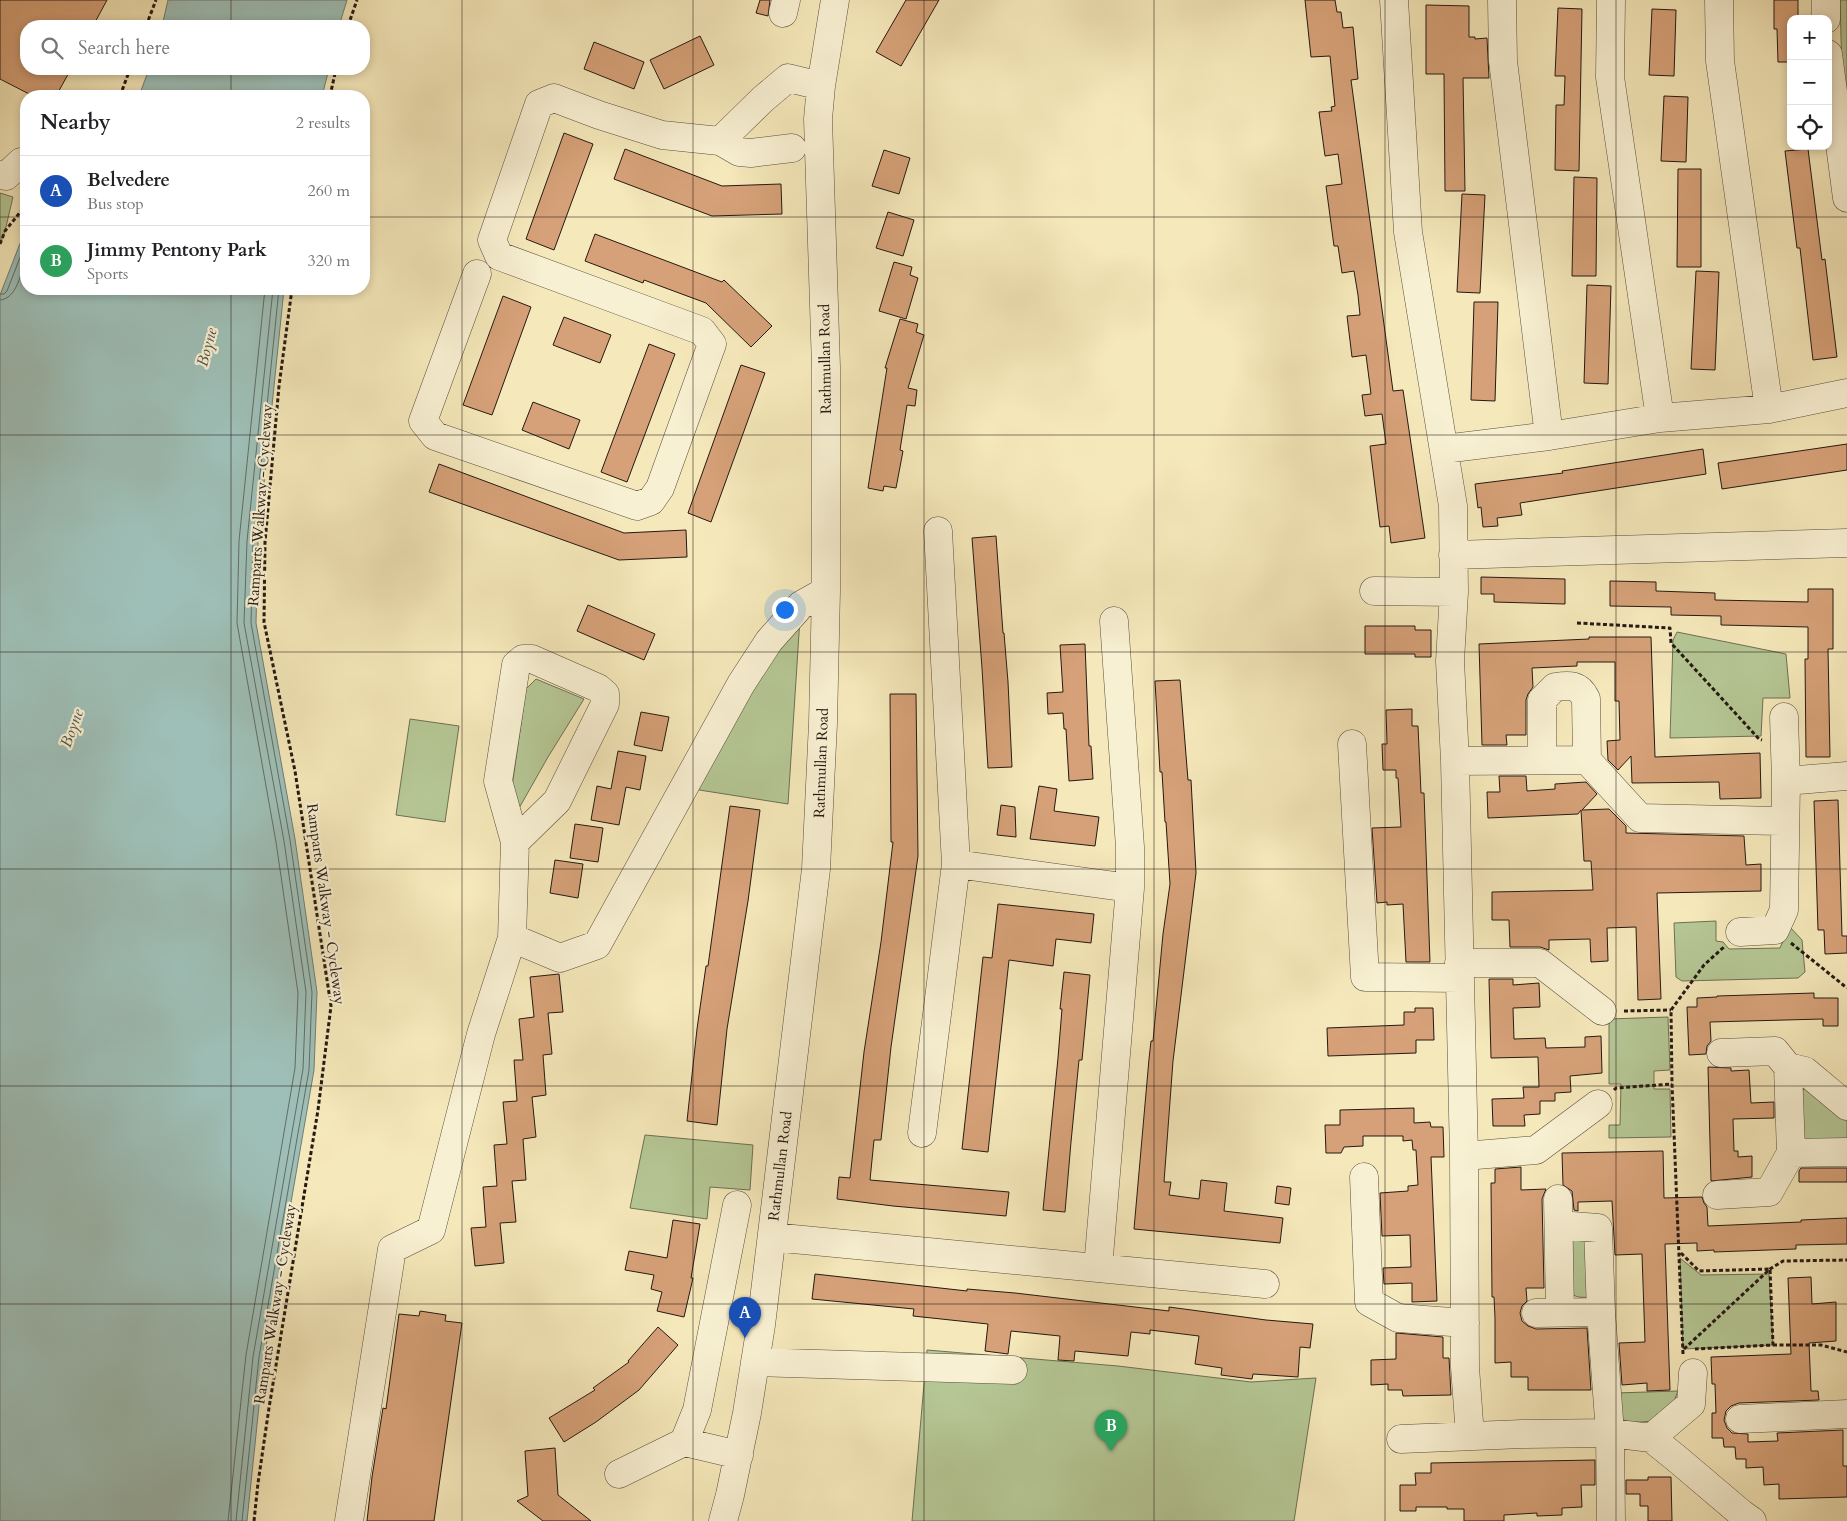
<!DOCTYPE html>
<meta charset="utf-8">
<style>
body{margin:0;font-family:Cardo,serif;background:#f2f2f2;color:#202124}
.controls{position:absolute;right:15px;top:15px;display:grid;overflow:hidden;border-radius:10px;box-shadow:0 2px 8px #0003}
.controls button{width:45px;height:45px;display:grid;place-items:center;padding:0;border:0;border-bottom:1px solid #e0e0e0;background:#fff;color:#202124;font:25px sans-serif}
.you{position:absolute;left:784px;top:609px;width:18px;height:18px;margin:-12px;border:4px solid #fff;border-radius:50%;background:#1a73e8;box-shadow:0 0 0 8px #1a73e833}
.badge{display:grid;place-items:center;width:32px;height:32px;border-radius:50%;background:#d93025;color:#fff;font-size:16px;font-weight:700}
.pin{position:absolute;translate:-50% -41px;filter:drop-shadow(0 1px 2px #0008)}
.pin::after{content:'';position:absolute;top:26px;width:18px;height:15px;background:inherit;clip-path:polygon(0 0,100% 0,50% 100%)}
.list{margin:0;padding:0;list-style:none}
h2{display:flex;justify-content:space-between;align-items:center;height:65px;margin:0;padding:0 20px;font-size:21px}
h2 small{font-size:16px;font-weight:400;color:#757577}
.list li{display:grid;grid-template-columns:32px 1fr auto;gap:15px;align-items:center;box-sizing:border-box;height:70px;padding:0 20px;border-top:1px solid #e0e0e0}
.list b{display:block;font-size:19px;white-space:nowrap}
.list p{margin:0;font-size:16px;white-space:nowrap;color:#757577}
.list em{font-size:16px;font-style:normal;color:#757577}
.icon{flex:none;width:28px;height:28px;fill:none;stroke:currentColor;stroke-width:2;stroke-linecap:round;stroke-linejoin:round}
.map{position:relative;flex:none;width:1847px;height:1521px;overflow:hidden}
.search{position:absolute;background:#fff;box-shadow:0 2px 8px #0003;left:20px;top:20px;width:350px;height:55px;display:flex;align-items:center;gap:12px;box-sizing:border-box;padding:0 18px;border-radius:20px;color:#757577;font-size:19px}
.panel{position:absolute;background:#fff;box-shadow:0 2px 8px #0003;left:20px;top:90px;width:350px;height:205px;border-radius:20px}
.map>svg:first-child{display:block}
.green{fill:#b5c795;stroke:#6d7054}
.water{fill:#9ebfb7;stroke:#6e7d75}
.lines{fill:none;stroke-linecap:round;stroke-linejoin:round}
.shore{stroke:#626c65;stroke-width:1}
.building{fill:#d6a178;stroke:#251913}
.minor-casing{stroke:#594d3d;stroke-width:29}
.path{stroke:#251913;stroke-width:3;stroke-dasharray:4 2.5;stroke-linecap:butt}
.minor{stroke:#f8f0d2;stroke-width:28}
.grid{fill:none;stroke:#251913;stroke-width:1;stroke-opacity:0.55}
.labels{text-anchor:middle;stroke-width:4.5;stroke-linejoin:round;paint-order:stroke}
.street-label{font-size:15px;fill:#251913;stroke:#f8f0d2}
.water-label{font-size:16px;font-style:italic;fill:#4f534c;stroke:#f8f0d2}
</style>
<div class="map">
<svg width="1847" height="1521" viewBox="0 0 1847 1521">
<rect width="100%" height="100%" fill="#f5e8ba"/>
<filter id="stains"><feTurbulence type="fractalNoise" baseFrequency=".004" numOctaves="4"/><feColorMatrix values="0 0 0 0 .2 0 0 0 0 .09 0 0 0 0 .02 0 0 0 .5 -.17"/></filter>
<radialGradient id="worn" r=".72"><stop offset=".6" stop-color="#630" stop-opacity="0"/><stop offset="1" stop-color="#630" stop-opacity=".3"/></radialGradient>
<path class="green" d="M1840 0H1847V111L1842 73Z
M0 193 13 197 5 231 0 244Z
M800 618 788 804 693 789 731 715Z
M1677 632 1786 654 1790 698H1763L1761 736 1670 738 1673 640Z
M536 679 584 699 548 757 518 810 510 801 526 689Z
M410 719 459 726 445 822 396 815Z
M1716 921V941L1723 942 1729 949 1780 948 1789 926 1802 940 1805 972 1798 978 1682 981 1676 977 1674 923Z
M1668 1017 1670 1070 1654 1071V1089H1670L1671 1137 1609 1138V1125H1620L1621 1084H1609V1019Z
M1811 1088 1847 1114V1145L1799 1146 1801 1090Z
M645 1135 753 1145 750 1190 710 1187 707 1219 630 1208Z
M1578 1237 1589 1239 1588 1297C1579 1298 1575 1297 1568 1291L1570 1242Z
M1680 1258 1701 1275 1769 1274 1773 1345 1683 1349Z
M927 1350 1118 1366 1251 1382 1316 1378 1294 1521H912Z
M1678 1391 1671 1409 1656 1421 1625 1423 1613 1414 1616 1393Z"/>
<path class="water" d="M168 0H347L339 26H162Z
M149 69H329L322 96H139Z
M26 235V289H284L258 542 256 623 295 839 317 992 314 1070 264 1358 247 1521H0V295L21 241Z"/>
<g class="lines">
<path class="shore" d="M0 294H4L7 291 26 242
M0 300C17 299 21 272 26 259
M228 1521 246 1355 295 1068 298 993 276 842 237 623 239 541 265 289
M236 1521 253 1357 303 1069 306 992 284 841 244 623 247 541 273 289
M242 1521 259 1357 309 1070 312 992 290 840 251 623 253 542 279 289"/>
</g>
<path class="building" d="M0 0H107L93 26H26V69H71L56 96H33L0 79Z
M760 0H770L768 16 756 13Z
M906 0H939L901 66 876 52Z
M1305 0H1335L1337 12H1341L1343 28 1353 27 1358 79 1351 80 1393 391 1403 390 1425 538 1391 543 1389 526 1380 527 1370 446 1386 444 1382 414 1365 416 1362 395 1371 394 1366 355 1352 357 1347 316 1360 315 1358 295 1354 271 1342 273 1338 246H1334L1326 186 1342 184 1338 154 1325 156 1319 112 1332 111 1331 107 1335 106 1330 56 1311 57Z
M1774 0H1798V19H1791V62H1778L1777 29H1774Z
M1426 5 1469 6V37H1475V39L1487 38 1489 78H1463L1465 191H1445L1444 74H1426Z
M1558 8 1582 9 1579 171 1555 170 1556 105H1564L1565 76H1555Z
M1652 9 1676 10 1674 76 1649 75Z
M700 36 714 65 664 89 650 60Z
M594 42 644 62 634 89 584 69Z
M1664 96 1688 97 1686 162 1661 161Z
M564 133 593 144 554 250 526 239Z
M625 149 722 186 781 184 782 214 712 216 614 179Z
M1808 149 1822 260 1825 259 1837 357 1813 360 1800 248H1797L1785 151Z
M884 150 910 158 899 194 872 186Z
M1678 169H1701V267H1677Z
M1574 177 1597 178 1596 276H1572Z
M1462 194 1485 195 1480 293 1457 292Z
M888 212 914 220 903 256 876 248Z
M595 234 722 282 724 280 772 326 751 347 706 303 644 280 643 283 585 261Z
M894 262 912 267 910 275 918 278 906 319 879 311Z
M1696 271 1719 272 1715 370 1691 369Z
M1587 285 1611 286 1608 384 1584 383Z
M503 296 531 307 492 415 463 405Z
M1474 302H1498L1495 401 1471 400Z
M564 317 611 335 600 363 553 345Z
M900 319 918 324 916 332 924 335 908 388 917 390 915 406 907 405 900 450 903 451 896 488 884 486 883 491 868 488 887 368H885Z
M649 344 675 354 627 482 601 472Z
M741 365 765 373 711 522 688 513Z
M533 402 580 420 569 449 522 430Z
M1847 444V470L1722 489 1718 463Z
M1703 449 1706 474 1520 503 1522 515 1497 518 1498 526 1483 527 1481 507 1478 508 1475 484 1563 473 1562 471Z
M439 464 624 533 686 530 687 557 619 560 429 492Z
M996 536 1003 633H1004L1008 682 1012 767 988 768 982 668 972 538Z
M1481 577 1565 579V604L1494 602V594H1481Z
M1610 581 1656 582V591L1715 593V600L1808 602V589H1833V649H1828L1830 757H1806L1805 659H1808V627L1721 625V616L1671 615V607L1610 606Z
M588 605 655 634 644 660 577 631Z
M1365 626H1415V630H1431V657H1415V654H1365Z
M1589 637H1651L1655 757 1760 753 1761 798 1720 799 1719 782 1632 783 1631 756 1618 770 1608 760 1607 741 1620 740 1619 701H1615V662H1577V666L1532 668 1533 687 1528 694 1526 700V735H1506L1507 745H1482L1479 644 1589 639Z
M1085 644 1089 746H1091L1093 779 1069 781 1066 729H1064L1063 713 1048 714 1047 693 1063 692 1060 645Z
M1180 680 1188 780H1191L1196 873 1173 1061 1164 1182H1171L1169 1195 1199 1199 1201 1180 1227 1183 1224 1211 1283 1218 1280 1243 1134 1229 1149 1059 1151 1041H1153L1163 934 1170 884 1166 822H1165L1162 772H1160L1155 681Z
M890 694H916L918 856 891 1047 881 1140H874L870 1180 1009 1192 1006 1216 893 1206 837 1199 839 1177 850 1178 864 1052 881 942 893 842H891Z
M1412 709V726H1418L1421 793H1424L1430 962H1406L1403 904 1387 905V902L1377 903 1372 828 1401 827 1398 778H1396V770H1383L1382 744H1387L1386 710Z
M641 712 669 717 662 751 634 745Z
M618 751 646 756 640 790 626 787 619 825 591 820 597 786 611 789Z
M1499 776H1526L1527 791 1555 789V784L1586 782 1597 794 1582 810 1609 809 1626 826V833L1744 836 1746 865 1761 864V891L1657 893 1661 999 1638 1000 1636 927 1607 928 1608 961 1591 962 1590 939 1549 940V950L1540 947H1510L1509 920H1492V892L1593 890 1591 861H1584L1581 810 1578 814 1488 818 1487 792H1500Z
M1039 786 1057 789 1054 811 1099 817 1095 846 1030 839Z
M1838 800 1842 936H1847V953L1825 954 1824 930H1818L1814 801Z
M1001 805 1015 807 1016 837 997 835Z
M730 806 760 810 748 901 727 1029 717 1125 687 1121 697 1029 706 966H708Z
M575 824 603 828 598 862 570 858Z
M555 860 583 864 578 898 550 893Z
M998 904 1094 914 1091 943 1056 939 1053 966 1009 960 988 1152 962 1149 983 957 992 958Z
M1064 972 1090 975 1082 1060H1079L1071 1142 1065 1212 1043 1210 1058 1058 1062 1009H1060Z
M559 974 563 1012 548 1013 552 1054 543 1055 546 1095 532 1097 536 1137 523 1139 526 1180 512 1181 516 1222 500 1223 504 1263 475 1266 471 1228 486 1227 483 1187 497 1186 494 1145 507 1144 503 1102 517 1101 514 1060H523L519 1019 534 1017 530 977Z
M1489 979H1513V985L1539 983 1540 1007 1513 1008 1514 1039 1545 1038 1546 1048 1585 1047V1037L1601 1036 1602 1073 1570 1076 1571 1092 1555 1093V1101H1540V1114L1524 1115 1525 1126H1493L1492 1099 1524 1098 1523 1087H1539L1538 1057 1491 1058Z
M1814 993V998H1838V1026H1823V1019L1710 1022 1711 1041 1707 1046 1706 1054 1689 1055 1687 1007H1697V998L1717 997V996Z
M1415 1008H1433L1434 1040H1416V1053L1328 1056 1327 1028 1404 1025V1012H1415Z
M1708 1067 1731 1068V1071L1749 1070 1751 1103 1774 1102V1118L1733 1119 1734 1151H1738V1157L1752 1156V1177L1711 1181Z
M1414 1108V1123L1430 1122 1431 1127H1443L1444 1157H1431L1437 1301 1412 1302V1283L1384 1284 1383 1268 1411 1267 1410 1235 1382 1236 1380 1193 1408 1191V1186L1418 1185 1416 1150H1413L1412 1140 1403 1141V1136H1363V1146L1344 1147 1341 1153H1326L1325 1125H1340V1110Z
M1663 1151 1664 1198 1702 1197 1704 1203 1707 1207 1708 1226 1801 1222V1220L1847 1218V1244L1796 1245V1249L1714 1252V1250L1697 1251V1243L1665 1244 1670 1390 1647 1391V1383L1622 1385 1619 1343 1645 1342 1642 1254 1615 1255 1612 1201 1578 1202V1211L1574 1210 1572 1191 1563 1185 1562 1153Z
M1521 1167V1190L1546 1189 1542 1199 1544 1288H1526L1527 1301 1522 1306 1520 1313 1522 1321 1528 1326 1536 1329 1587 1328 1591 1390H1528V1377H1511V1362L1495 1363V1318L1494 1297H1492L1491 1183H1495V1169Z
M1801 1168H1847V1182H1799V1171Z
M1277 1186 1291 1188 1289 1205 1275 1203Z
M673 1220 700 1224 691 1278H693L684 1317 657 1311 662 1292 651 1289 654 1275 625 1270 629 1251 667 1258Z
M815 1274 967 1291V1289L1015 1293 1169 1311V1307L1266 1320 1313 1324 1310 1348 1300 1347 1298 1377 1253 1374 1252 1379 1221 1375 1222 1368 1195 1364 1199 1336 1150 1330V1334L1131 1332 1128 1356 1075 1351 1074 1361 1058 1360 1060 1336 1011 1331 1008 1354 985 1351 988 1324 913 1316 914 1309 812 1299Z
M1811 1277 1812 1304 1836 1302V1341L1809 1343 1811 1391H1818L1819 1400 1739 1403 1731 1406 1726 1411 1724 1420 1727 1428 1732 1433 1748 1434V1442L1778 1441 1777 1433 1843 1430V1466H1847V1497L1779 1499V1484L1764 1485 1763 1467 1746 1468V1459H1736L1735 1447H1724L1723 1438H1712V1413H1716L1715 1384H1712L1711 1357 1791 1354 1788 1278Z
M420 1311 446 1315 445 1321 462 1323 434 1521H367L372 1477 383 1408 386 1409 399 1314 419 1316Z
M658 1327 678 1345 639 1390 596 1422 564 1442 549 1418 595 1390 593 1388 629 1362 628 1361Z
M1396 1333 1443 1337V1358H1449L1451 1395 1403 1396 1402 1390H1388V1384L1371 1385V1360L1396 1359Z
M555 1448 558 1495 591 1521H543L517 1501 528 1496 525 1451Z
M1595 1460V1485H1581L1582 1507 1562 1508V1515L1537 1516V1513L1504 1515V1521H1464V1509H1447V1507H1416V1511H1400V1485H1416L1415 1473H1431V1463Z
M1648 1477H1671L1672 1521H1648V1506H1640V1494H1626V1480H1648Z"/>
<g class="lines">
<defs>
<path id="minor" d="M1394 0 1408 232 1453 506 1454 592 1450 661 1455 761 1464 1156 1465 1367 1470 1436
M1502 0 1503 61 1549 436
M1611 0 1610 77 1660 418
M1719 0 1720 61 1769 409
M1826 0V19
M783 13 786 0
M1828 54 1847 198
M720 141 739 152 751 153 792 148
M0 175 6 176 21 162
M477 274 423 421 435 436 637 506 651 501 660 488 712 344 702 331 499 256 492 240 539 104 554 98 599 115 662 135 720 141 763 99 788 78 821 86
M1444 449 1549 436 1660 418 1769 409 1847 393
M1453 555 1847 543
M1374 591 1454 592
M1352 744 1365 977 1459 978
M1542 760V700L1555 687C1569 685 1579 684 1586 699L1587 760
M1455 761 1587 760 1640 818 1785 821
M1786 781 1847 776
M956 864 1130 888
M1740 932 1775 930 1784 910 1786 781 1784 717
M512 938 560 958 597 945 741 684 769 641 801 605 826 591
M1459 963H1540L1602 1011
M1721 1053 1775 1051 1788 1067
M922 1133 956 864 938 531
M1791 1153 1847 1152
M1464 1156 1536 1150 1598 1104
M1364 1177 1369 1302 1398 1318 1465 1323
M1717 1195 1769 1192 1791 1153 1788 1067 1805 1071 1847 1106
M1558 1199 1560 1312
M1559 1225 1598 1228 1601 1312 1610 1433 1611 1521
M772 1237 1265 1284
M1098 1268 1130 888V847L1114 621
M1536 1313 1601 1312
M755 1362 1013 1370
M1740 1419 1847 1414
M1651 1438 1691 1404 1693 1373
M1401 1439 1522 1434 1610 1433 1651 1438 1676 1458 1742 1514 1752 1521
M684 1442 739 1455
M619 1474 684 1442 697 1410 737 1205
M349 1521 392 1249 431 1230 481 1034 512 938 515 842 498 781 516 665 523 659H532L598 688 605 694V704L557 801 515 842
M723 1521 730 1495 747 1413 761 1325 816 869 823 723 826 591V367L818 119 821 86 835 0"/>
</defs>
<use href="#minor" class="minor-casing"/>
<path class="path" d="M146 26 156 0
M348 26 357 0
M120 96 130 69
M330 96 336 69
M0 244 5 231 26 205
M1577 623 1670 628 1671 643 1759 739 1762 740
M1791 943 1847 988
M1624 1011 1671 1010
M1614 1090 1616 1088 1672 1084
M1681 1253 1699 1271 1770 1269 1773 1345 1695 1349
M1773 1345H1821L1847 1352
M1684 1349 1770 1269 1783 1261 1847 1260
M1683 1354 1672 1084 1671 1010 1704 965 1725 946
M254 1521 258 1483 269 1408 318 1110 331 1006 295 771 264 622 265 542 279 386 292 289"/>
<use href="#minor" class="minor"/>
</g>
<path class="grid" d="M231 0V26M462 0V1521M693 0V1521M924 0V1521M1154 0V1521M1385 0V1521M1616 0V1521M231 69V96M0 217H26M364 217H1847M231 289V1521M0 435H1847M0 652H1847M0 869H1847M0 1086H1847M0 1304H1847"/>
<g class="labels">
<g class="street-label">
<text transform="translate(825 359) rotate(-91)" y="5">Rathmullan Road</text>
<text transform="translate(260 505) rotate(-86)" y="5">Ramparts Walkway - Cycleway</text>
<text transform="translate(821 763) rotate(-88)" y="5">Rathmullan Road</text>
<text transform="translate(326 904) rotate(82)" y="5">Ramparts Walkway - Cycleway</text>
<text transform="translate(780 1166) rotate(-83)" y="5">Rathmullan Road</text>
<text transform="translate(275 1304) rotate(-81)" y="5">Ramparts Walkway - Cycleway</text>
</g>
<g class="water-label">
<text transform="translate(206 347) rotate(-75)" y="6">Boyne</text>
<text transform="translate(71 728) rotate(-70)" y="6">Boyne</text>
</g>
</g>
<rect width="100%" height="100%" filter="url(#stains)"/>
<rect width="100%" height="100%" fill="url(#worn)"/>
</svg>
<div class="controls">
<button>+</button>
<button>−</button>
<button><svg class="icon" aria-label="locate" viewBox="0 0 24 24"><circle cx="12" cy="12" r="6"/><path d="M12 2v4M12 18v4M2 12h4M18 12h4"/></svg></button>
</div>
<div class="you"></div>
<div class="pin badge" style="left:745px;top:1338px;background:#1a4fb4">A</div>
<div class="pin badge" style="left:1111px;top:1451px;background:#2e9e5b">B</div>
<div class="search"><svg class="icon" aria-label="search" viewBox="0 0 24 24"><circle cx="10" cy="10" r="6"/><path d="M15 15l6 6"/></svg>Search here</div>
<section class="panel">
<h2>Nearby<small>2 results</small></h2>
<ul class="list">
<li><span class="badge" style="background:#1a4fb4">A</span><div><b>Belvedere</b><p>Bus stop</p></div><em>260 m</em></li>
<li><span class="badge" style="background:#2e9e5b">B</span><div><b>Jimmy Pentony Park</b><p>Sports</p></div><em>320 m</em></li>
</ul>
</section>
</div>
